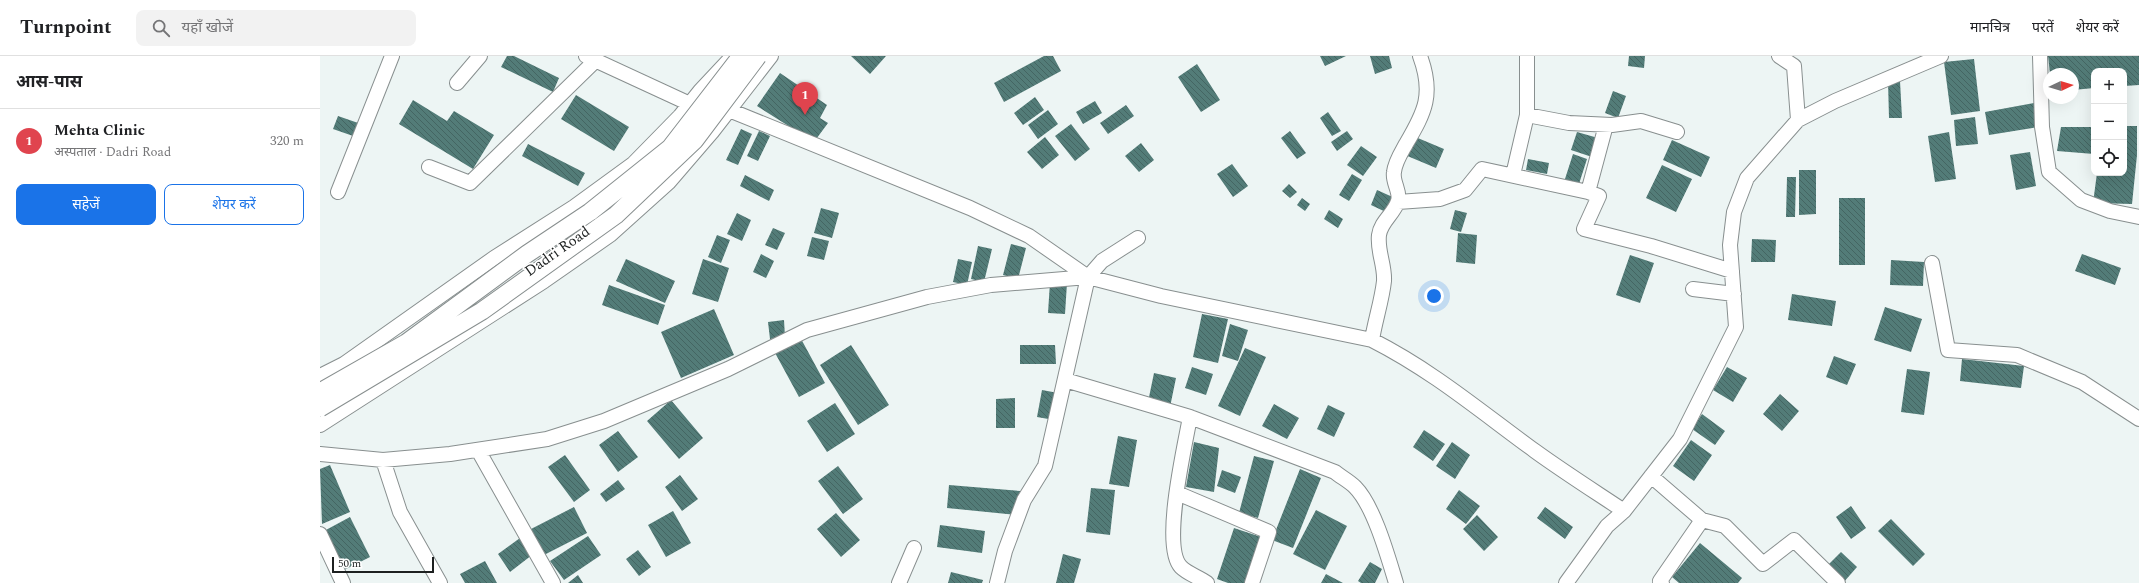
<!DOCTYPE html>
<html lang="hi">
<meta charset="utf-8">
<style>
body{margin:0;font-family:Spectral,"Noto Sans Devanagari",serif;background:#f2f2f2;color:#202124}
.controls{position:absolute;right:12px;top:12px;display:grid;overflow:hidden;border-radius:8px;box-shadow:0 4px 16px #0002}
.controls button{width:36px;height:36px;display:grid;place-items:center;padding:0;border:0;border-bottom:1px solid #e0e0e0;background:#fff;color:#202124;font:20px sans-serif}
.compass{position:absolute;left:1723px;top:12px;width:36px;height:36px;border-radius:50%;background:#fff;box-shadow:0 4px 16px #0002;rotate:86deg}
.scale{position:absolute;left:12px;bottom:10px;width:102px;box-sizing:border-box;padding-left:4px;border:2px solid #1d2020;border-top:0;font-size:11px;line-height:14px;white-space:nowrap;color:#1d2020;-webkit-text-stroke:3px #fff;paint-order:stroke}
.you{position:absolute;left:1114px;top:240px;width:14px;height:14px;margin:-10px;border:3px solid #fff;border-radius:50%;background:#1a73e8;box-shadow:0 0 0 6px #1a73e833}
.badge{display:grid;place-items:center;width:26px;height:26px;border-radius:50%;background:#1a73e8;color:#fff;font-size:13px;font-weight:700}
.pin{position:absolute;translate:-50% -33px;filter:drop-shadow(0 1px 2px #0008)}
.pin::after{content:'';position:absolute;top:21px;width:14px;height:12px;background:inherit;clip-path:polygon(0 0,100% 0,50% 100%)}
.list{margin:0;padding:0;list-style:none}
h2{display:flex;justify-content:space-between;align-items:center;height:52px;margin:0;padding:0 16px;font-size:17px}
h2 small{font-size:13px;font-weight:400;color:#757577}
.list li{display:grid;grid-template-columns:26px 1fr auto;gap:12px;align-items:center;box-sizing:border-box;height:64px;padding:0 16px;border-top:1px solid #e0e0e0}
.list b{display:block;font-size:15px;white-space:nowrap}
.list p{margin:0;font-size:13px;white-space:nowrap;color:#757577}
.list em{font-size:13px;font-style:normal;color:#757577}
.actions{display:flex;gap:8px;padding:12px 16px}
.actions a{flex:1;padding:9px 0;border:1px solid #1a73e8;border-radius:8px;text-align:center;font-size:14px;color:#1a73e8}
.actions .main{background:#1a73e8;color:#fff}
.icon{flex:none;width:22px;height:22px;fill:none;stroke:currentColor;stroke-width:2;stroke-linecap:round;stroke-linejoin:round}
.map{position:relative;flex:none;width:1819px;height:527px;overflow:hidden}
header{display:flex;align-items:center;gap:24px;box-sizing:border-box;height:56px;padding:0 20px;background:#fff;border-bottom:1px solid #e0e0e0}
header strong{font-size:19px}
nav{display:flex;gap:22px;margin-inline-start:auto;font-size:14px}
.search{width:280px;height:36px;background:#f2f2f2;display:flex;align-items:center;gap:10px;box-sizing:border-box;padding:0 14px;border-radius:8px;color:#757577;font-size:15px}
main{display:flex}
aside{flex:1;background:#fff}
.map>svg:first-child{display:block}
.building{fill:url(#building-back-hatch)}
.lines{fill:none;stroke-linecap:round;stroke-linejoin:round}
.minor-casing{stroke:#888f8f;stroke-width:16}
.minor{stroke:#fff;stroke-width:14}
.major-bridge-casing{stroke:#888f8f;stroke-width:19;stroke-linecap:butt}
.major-bridge{stroke:#fff;stroke-width:17}
.labels{text-anchor:middle;stroke-width:3.5;stroke-linejoin:round;paint-order:stroke}
.street-label{font-size:15px;fill:#1d2020;stroke:#fff}
</style>
<header>
<strong>Turnpoint</strong>
<div class="search"><svg class="icon" aria-label="search" viewBox="0 0 24 24"><circle cx="10" cy="10" r="6"/><path d="M15 15l6 6"/></svg>यहाँ खोजें</div>
<nav><a>मानचित्र</a><a>परतें</a><a>शेयर करें</a></nav>
</header>
<main>
<aside>
<h2>आस-पास<small></small></h2>
<ul class="list">
<li><span class="badge" style="background:#e0444e">1</span><div><b>Mehta Clinic</b><p>अस्पताल · Dadri Road</p></div><em>320 m</em></li>
</ul>
<div class="actions"><a class="main">सहेजें</a><a>शेयर करें</a></div>
</aside>
<div class="map">
<svg width="1819" height="527" viewBox="0 0 1819 527">
<defs>
<pattern id="building-back-hatch" width="6" height="6" patternUnits="userSpaceOnUse"><rect width="6" height="6" fill="#537c78"/><path d="M-1 5l2 2M0 0l6 6M5-1l2 2" fill="none" stroke="#446562"/></pattern>
</defs>
<rect width="100%" height="100%" fill="#edf5f4"/>
<path class="building" d="M187 0H194L239 22 233 36 181 11Z
M531 0H566L550 18Z
M724 0H733L741 15 684 46 674 27Z
M1000 0H1026L1005 10Z
M1050 0H1069L1072 12 1055 18Z
M1309 0H1325L1324 12 1308 10Z
M1728 0H1819V29L1804 30V15H1774V32L1753 34V18H1730Z
M1654 3 1660 55 1631 59 1624 6Z
M877 8 900 44 881 56 858 21Z
M460 17 507 49 500 62 508 67 494 86 437 50Z
M1568 25H1580L1582 62H1569Z
M1293 35 1306 40 1298 62 1285 57Z
M256 39 309 71 294 95 241 63Z
M715 41 724 54 703 69 694 57Z
M93 44 127 65 134 55 174 79 153 113 79 68Z
M775 45 782 57 763 68 756 56Z
M1714 47 1719 71 1669 79 1665 56Z
M806 49 814 60 788 78 780 67Z
M728 54 738 68 718 83 708 69Z
M1008 56 1021 75 1012 80 1000 62Z
M18 60 41 68 36 81 13 73Z
M1655 61 1658 88 1636 90 1634 64Z
M751 68 770 93 755 105 735 80Z
M1804 70H1817V99L1812 148 1773 147 1777 117H1804Z
M1741 71H1774V98L1737 95Z
M421 73 432 78 418 109 406 104Z
M439 75 450 80 438 105 427 100Z
M970 75 986 97 977 103 961 82Z
M1027 75 1033 83 1017 95 1011 86Z
M1257 76 1278 82 1272 101 1251 94Z
M1629 76 1636 123 1615 126 1608 80Z
M1093 80 1124 93 1116 112 1085 99Z
M725 81 739 99 722 113 707 96Z
M1352 84 1390 101 1381 121 1343 104Z
M821 87 834 104 819 116 805 100Z
M208 88 265 117 258 130 202 100Z
M1041 90 1057 101 1043 120 1027 109Z
M1710 96 1716 130 1696 134 1690 99Z
M1253 98 1267 103 1258 131 1244 126Z
M1208 103 1229 107 1227 118 1206 114Z
M912 108 928 130 913 141 897 118Z
M1342 109 1372 123 1356 156 1326 142Z
M1479 114H1496V158L1479 159Z
M1032 118 1042 124 1029 145 1019 139Z
M425 119 454 134 449 145 420 130Z
M1467 121H1476L1475 161H1466Z
M969 128 977 136 970 142 962 135Z
M1057 134 1077 143 1070 158 1051 149Z
M982 142 990 148 985 155 977 149Z
M1519 142H1545V209H1519Z
M501 152 519 157 512 182 494 177Z
M1009 154 1023 163 1018 172 1004 163Z
M1135 154 1147 157 1141 176 1130 173Z
M417 157 431 164 422 185 407 178Z
M453 172 465 177 457 194 445 189Z
M1138 177 1157 179 1155 208 1136 206Z
M397 179 410 184 401 207 388 201Z
M492 181 509 185 504 204 487 200Z
M1432 183 1456 184 1455 206H1431Z
M691 188 706 192 698 223 683 219Z
M658 190 672 193 664 226 651 223Z
M441 198 454 205 446 222 433 216Z
M1762 198 1801 212 1795 229 1755 215Z
M1310 199 1334 207 1320 247 1296 239Z
M306 203 355 225 345 247 296 225Z
M383 203 409 212 398 246 372 238Z
M638 203 652 206 647 229 633 226Z
M1571 204 1604 206 1603 230 1570 229Z
M730 226 747 227 745 258 728 257Z
M289 229 345 249 338 269 282 249Z
M1472 238 1516 245 1512 270 1468 264Z
M1565 251 1602 263 1591 296 1554 284Z
M394 253 414 299 361 322 341 276Z
M882 258 908 263 898 307 873 301Z
M464 264 465 281 450 283 448 266Z
M910 268 928 274 918 305 902 300Z
M480 281 505 327 479 341 454 295Z
M531 289 569 349 538 369 500 309Z
M700 289H735L736 308H700Z
M925 292 946 301 920 360 898 350Z
M1514 300 1536 308 1527 329 1506 321Z
M1642 303 1704 310 1701 332 1640 325Z
M872 311 893 318 886 339 865 332Z
M1407 311 1427 322 1413 346 1393 334Z
M1587 313 1610 316 1604 359 1581 356Z
M834 317 856 322 850 351 828 346Z
M722 334 738 337 734 364 717 361Z
M1460 338 1479 355 1462 375 1443 358Z
M695 342V372H676V343Z
M351 344 383 382 359 403 327 365Z
M515 347 535 378 507 396 487 365Z
M954 348 979 362 967 383 942 370Z
M1008 349 1025 357 1014 381 997 373Z
M1382 358 1405 375 1395 389 1372 373Z
M1104 374 1125 388 1113 405 1093 391Z
M298 375 318 401 298 416 279 389Z
M798 380 817 384 809 431 789 428Z
M1371 384 1392 399 1374 425 1353 410Z
M874 386 899 392 894 436 866 431Z
M1132 386 1150 399 1135 423 1116 410Z
M245 399 270 434 254 446 228 411Z
M934 400 954 405 938 462 919 457Z
M10 409 30 456 2 468 0 413Z
M518 410 543 443 523 458 498 425Z
M980 413 1001 422 973 492 952 484Z
M902 414 921 421 915 437 897 430Z
M360 419 378 443 362 455 345 431Z
M298 424 305 433 286 446 280 438Z
M629 429 700 435 697 459 627 452Z
M771 432 795 434 790 479 766 476Z
M1139 434 1160 450 1146 468 1126 453Z
M1531 450 1546 472 1531 483 1516 461Z
M254 451 267 477 224 499 211 473Z
M1225 451 1253 471 1245 483 1217 462Z
M996 454 1027 470 1005 514 973 498Z
M353 455 371 487 346 501 328 469Z
M516 457 540 484 521 501 497 473Z
M1157 459 1178 481 1164 495 1143 473Z
M30 461 50 501 24 514 4 475Z
M1571 463 1605 498 1593 510 1558 475Z
M620 469 665 475 662 497 617 491Z
M914 472 941 481 926 527H908L897 523Z
M268 480 281 499 244 524 230 505Z
M200 482 212 499 190 516 178 498Z
M1380 487 1422 522 1418 527H1359L1352 521Z
M318 494 331 511 319 520 306 503Z
M1521 496 1537 511 1523 527 1505 512Z
M743 498 761 503 754 527H736Z
M165 505 177 527H145L140 518Z
M1050 506 1062 513 1055 527H1041L1038 525Z
M631 516 663 524 662 527H628Z
M1006 518 1023 527H1001Z
M258 519 263 527H248Z"/>
<g class="lines">
<defs>
<path id="minor" d="M266 0 370 48
M1459 0 1474 10 1478 64
M1720 0 1722 71 1729 116 1761 144 1790 155 1819 161
M137 27 160 0
M380 35 409 54 650 152 709 180 768 221 841 240 1052 284C1113 315 1160 355 1215 395 1244 416 1274 435 1304 455
M1207 59 1249 67 1292 69 1321 65 1357 76
M109 111 150 127 275 5
M1193 119 1207 59V0
M18 136 72 0
M1268 136 1279 140 1264 173 1331 190 1412 215
M1078 146 1120 143 1145 134 1162 113 1268 136 1286 69
M1612 207 1628 294 1697 299 1762 326 1819 363
M1373 233 1414 238
M1052 284C1055 265 1062 244 1064 225 1065 209 1057 195 1059 179 1061 165 1074 158 1078 145 1081 136 1072 126 1074 116 1075 106 1081 97 1086 88 1105 56 1114 38 1100 0
M0 320 24 308 174 202 254 151 313 108 360 60 380 35 410 3
M745 324 870 361 1015 416C1021 421 1029 425 1035 431 1054 450 1068 501 1076 527
M870 361C865 389 841 491 861 511 868 518 879 521 887 527
M0 369 224 225 290 179 349 126 392 76 451 0
M158 394 233 527
M0 398 63 404 130 398 227 383 284 365 408 313 487 274 607 241 671 229 768 221
M63 404 80 456 120 527
M1331 420 1382 464 1340 525 1342 527
M857 437 949 476 932 527
M1382 464 1405 470 1443 508 1474 484 1518 527
M0 478 23 527
M579 527 594 492
M677 527 685 495 704 444 725 410 768 221 782 205 818 182
M1246 527 1287 470 1304 455 1360 383 1416 271 1410 189 1414 156 1427 122 1478 64 1515 45 1621 0"/>
</defs>
<use href="#minor" class="minor-casing"/>
<use href="#minor" class="minor"/>
<defs>
<path id="major-bridge" d="M0 336 86 287 207 198 270 156 350 92 421 0
M0 352 162 255 296 159 375 84 438 0"/>
</defs>
<use href="#major-bridge" class="major-bridge-casing"/>
<use href="#major-bridge" class="major-bridge"/>
</g>
<g class="labels">
<g class="street-label">
<text transform="translate(237 195) rotate(-35)" y="5">Dadri Road</text>
</g>
</g>
</svg>
<div class="controls">
<button>+</button>
<button>−</button>
<button><svg class="icon" aria-label="locate" viewBox="0 0 24 24"><circle cx="12" cy="12" r="6"/><path d="M12 2v4M12 18v4M2 12h4M18 12h4"/></svg></button>
</div>
<svg class="compass" viewBox="-18 -18 36 36"><path d="M0-13l5 13h-10z" fill="#e53935"/><path d="M0 13l5-13h-10z" fill="#757577"/></svg>
<div class="scale">50 m</div>
<div class="you"></div>
<div class="pin badge" style="left:485px;top:59px;background:#e0444e">1</div>
</div>
</main>
